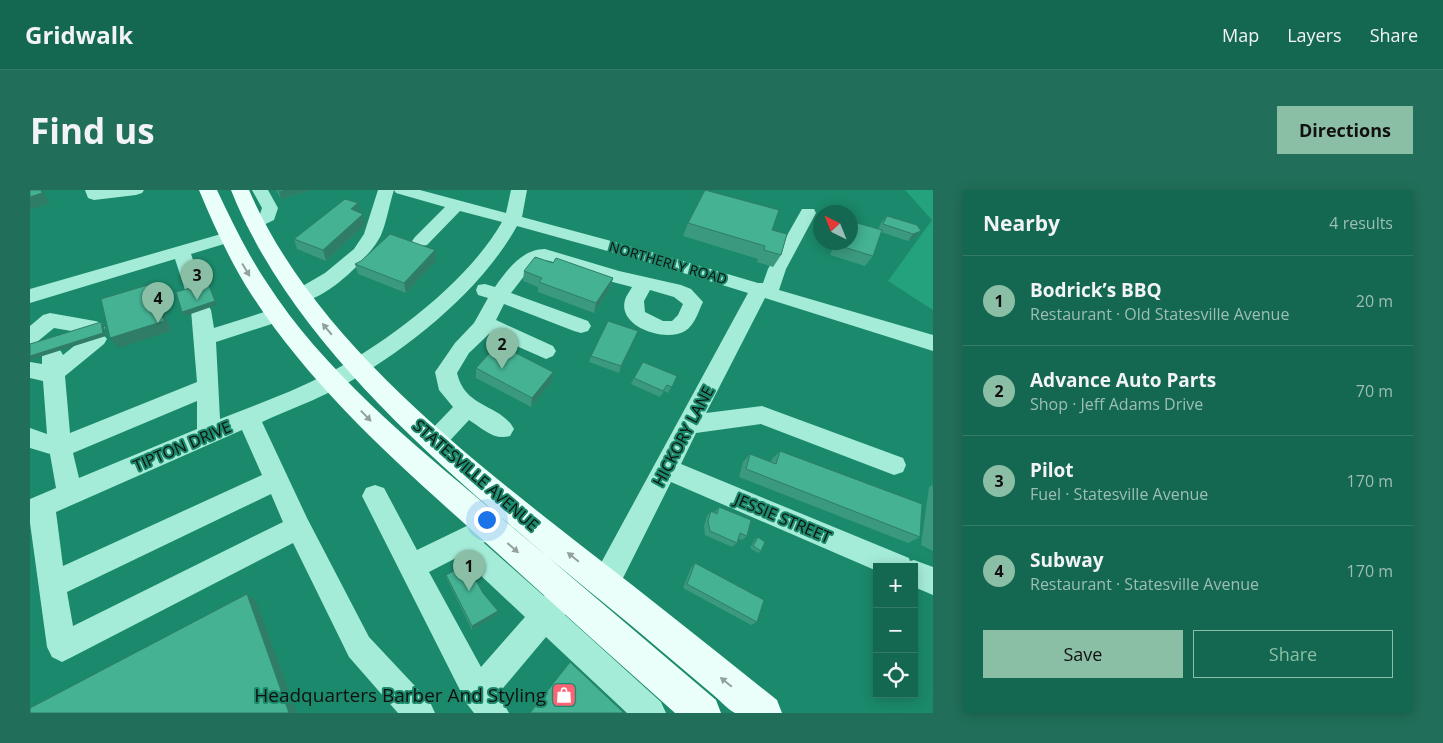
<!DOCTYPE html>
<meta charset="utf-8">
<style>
body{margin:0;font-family:"Open Sans",sans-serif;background:#216f5a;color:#f1f3f6}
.controls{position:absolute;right:15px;bottom:15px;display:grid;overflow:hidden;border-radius:0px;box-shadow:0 2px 12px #0003}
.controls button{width:45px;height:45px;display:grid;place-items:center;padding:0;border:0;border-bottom:1px solid #337b67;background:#146750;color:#f1f3f6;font:25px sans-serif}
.compass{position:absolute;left:783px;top:15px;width:45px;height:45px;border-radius:50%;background:#146750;box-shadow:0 2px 12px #0003;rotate:317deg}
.you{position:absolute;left:456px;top:329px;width:18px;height:18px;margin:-12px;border:4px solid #fff;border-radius:50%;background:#1a73e8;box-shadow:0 0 0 8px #1a73e833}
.badge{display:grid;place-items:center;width:32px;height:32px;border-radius:50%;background:#8abfa5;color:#111;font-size:16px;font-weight:700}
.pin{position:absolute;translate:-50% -41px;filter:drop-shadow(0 1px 2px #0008)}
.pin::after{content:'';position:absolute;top:26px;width:18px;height:15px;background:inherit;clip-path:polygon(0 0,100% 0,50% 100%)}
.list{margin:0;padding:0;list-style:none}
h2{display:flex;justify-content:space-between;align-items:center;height:65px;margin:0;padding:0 20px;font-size:21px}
h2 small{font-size:16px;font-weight:400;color:#9dbeb7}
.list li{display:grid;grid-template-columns:32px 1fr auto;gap:15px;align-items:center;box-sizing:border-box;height:90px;padding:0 20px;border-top:1px solid #337b67}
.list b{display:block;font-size:19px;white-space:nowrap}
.list p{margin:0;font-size:16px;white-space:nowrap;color:#9dbeb7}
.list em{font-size:16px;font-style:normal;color:#9dbeb7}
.actions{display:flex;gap:10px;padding:15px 20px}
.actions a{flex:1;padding:11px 0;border:1px solid #8abfa5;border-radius:0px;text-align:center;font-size:18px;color:#8abfa5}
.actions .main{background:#8abfa5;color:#111}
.icon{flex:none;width:28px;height:28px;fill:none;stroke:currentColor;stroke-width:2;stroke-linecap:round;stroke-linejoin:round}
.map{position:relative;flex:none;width:903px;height:523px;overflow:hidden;border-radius:0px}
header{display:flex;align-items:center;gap:30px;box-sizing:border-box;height:70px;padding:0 25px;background:#146750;border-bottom:1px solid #337b67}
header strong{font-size:24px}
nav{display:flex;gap:28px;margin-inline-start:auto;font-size:18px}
.intro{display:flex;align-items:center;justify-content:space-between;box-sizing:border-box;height:120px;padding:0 30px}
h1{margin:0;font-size:35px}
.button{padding:12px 22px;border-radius:0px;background:#8abfa5;color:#111;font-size:18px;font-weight:700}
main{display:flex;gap:30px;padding:0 30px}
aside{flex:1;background:#146750;border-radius:0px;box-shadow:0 2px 12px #0003}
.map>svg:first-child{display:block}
.green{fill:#24a27e}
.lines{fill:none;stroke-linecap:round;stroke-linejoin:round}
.minor{fill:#a5ecd8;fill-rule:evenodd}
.major{fill:#eafffa;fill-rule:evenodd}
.wall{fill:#3a997e}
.shaded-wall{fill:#307d67}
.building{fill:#44b293;stroke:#307d67}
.oneway{fill:#93a09d}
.labels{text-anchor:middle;stroke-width:4;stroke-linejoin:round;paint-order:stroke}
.far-street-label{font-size:14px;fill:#111;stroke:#1b896b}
.street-label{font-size:16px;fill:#111;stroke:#1b896b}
.near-poi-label{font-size:19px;fill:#111;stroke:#1b896b;text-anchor:end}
</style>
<header>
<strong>Gridwalk</strong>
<nav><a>Map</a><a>Layers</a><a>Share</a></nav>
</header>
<div class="intro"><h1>Find us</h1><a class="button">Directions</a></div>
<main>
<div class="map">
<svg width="903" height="523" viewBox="0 0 903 523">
<rect width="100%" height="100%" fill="#1b896b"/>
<path class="green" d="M875 0H903V120L858 91 902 30Z"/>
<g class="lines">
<path class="minor" d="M55 0H114L112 3 106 5 64 10 58 8Z
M222 0H238L248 18 244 30 225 39 219 38 216 34 230 24 232 18Z
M348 0H390L476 23 481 0H497L492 27 633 65 728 93H733L738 79 772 19H784L786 23 756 79 749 100 903 145V161L735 108 676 223 732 216 873 268 876 275 873 282 864 285 731 234 666 243 651 274 879 368 880 371 884 370 903 377V405L884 397V377H847V381L641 292 585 404 575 408 565 404 561 394 565 384 718 103 621 73 487 36C451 101 376 161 312 196 286 210 258 220 232 232L277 328 339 447 400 512 405 523H368L319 467 263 353 42 467 32 472 22 467 17 457 0 333V309L26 298 20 264 0 258V238L17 244 13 191 0 188V172L12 174V163L15 158 22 155 29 158 33 165 59 144 24 138 7 152 0 154V136L13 125 20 123 65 131 72 133 75 138 72 143 77 149 74 154 35 186 40 243 167 192 161 120 164 115 171 113 178 115 181 120 184 138 247 118 254 120 257 125 254 130 186 152 190 229C225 215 262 202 295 185 356 154 438 92 472 32L430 21 397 55 391 56 385 55 382 51 385 47 415 17 366 3 364 0C359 15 357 31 351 45 341 67 289 118 264 111L261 106 264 101 295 83 324 59 334 44ZM167 211V239L49 288 43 263ZM212 240 232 285 33 376 26 322ZM241 304 253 332 43 436 37 402Z
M198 42 204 43 207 47 204 51 161 64 174 101 171 106 164 107 157 106 145 69 0 113V99Z
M515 59 589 81 651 95 661 99 673 112C668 122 665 135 655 141 636 153 587 137 595 110 596 106 600 101 602 97L575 90 520 71 512 70 498 81 481 103 558 131 561 136 558 141 551 143 544 141 474 114 466 130 523 156 526 161 523 166 516 169 459 144 439 163 427 183C435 219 471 214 484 239L480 246C464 251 452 238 439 230L413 258 405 261 397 258 393 251 397 244 423 217 409 200 405 182 425 153 444 133 458 108 448 105 446 100 448 95 455 94 465 97C477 80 492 59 515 59ZM620 100 644 107 653 114 648 125 642 131H633L615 122 614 111Z
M345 295 354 298 387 360 447 331 456 334 460 343 454 353 514 406 526 400 536 404 540 414 535 425 631 512 636 523H597L516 447 468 504 479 523H444L437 514 332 306 336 298ZM430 366 495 427 451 477 399 382Z"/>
<path class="major" d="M169 0H187C202 32 217 63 237 93 298 188 399 267 485 339 552 396 619 453 686 510L691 523H645C581 466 518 409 454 351 370 276 283 200 221 104 200 71 184 36 169 0Z
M201 0H219C283 148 433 263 557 360 621 409 684 460 747 510L752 523C743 523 712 523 705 523 697 519 688 508 681 503 655 481 629 459 603 437 461 319 271 176 201 0Z"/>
</g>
<path class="wall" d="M246 0H281L251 9Z
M330 23 336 34 296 71 267 59 264 49Z
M857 26 891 41 885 48 878 51 851 42 843 66 835 76 800 65 805 52H820L848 39 851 33Z
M658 33 742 40 751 65 743 77 727 72 728 69 653 46Z
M406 71 376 103 328 84 325 74Z
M523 73 583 88 580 98 564 123 508 102V97L493 91 494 81Z
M608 141 589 183 559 172 561 166Z
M446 178 523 182 522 191 501 217 446 188Z
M647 186 638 203 634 201 630 207 601 194 604 188Z
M750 261 890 347 878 353 709 287 713 272 720 264 741 272 742 269Z
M903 295V361L891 355 899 297Z
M689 317 717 346 712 350 708 349 707 353 702 357 675 345 674 336 677 326 681 321 685 322Z
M728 347 731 361 728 363 720 358 725 349Z
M665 373 727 432 721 435 653 398 661 378Z
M416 385 453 403 467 424 442 440 417 389Z"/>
<path class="shaded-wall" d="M11 0H12L20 13 0 20V7Z
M256 0H281L251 9 249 2Z
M328 13 330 24 321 19Z
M333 24 336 34 296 71 293 60Z
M891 41 885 48 878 51 883 44Z
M405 60 406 71 376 103 374 93Z
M583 88 580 98 564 123 566 113Z
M178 93 187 115 155 126 152 122Z
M121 94 128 103 141 141 88 158 80 148Z
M71 132 74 135 76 146 0 170V166Z
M608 141 605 148 589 183 591 176Z
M523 182 522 191 501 217 502 208Z
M217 404 226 411 267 523H259Z
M468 421 467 424 442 440V436Z"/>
<path class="building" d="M0 0H11L12 3 0 7Z
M248 0H256L249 2Z
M675 0 749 20 742 40 757 44 751 65 734 60 735 56 658 33Z
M315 9 328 13 321 19 333 24 293 60 264 49Z
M857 26 887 35 891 41 883 44 853 34Z
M820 31 852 40 843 66 807 55 808 52H820Z
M360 44 405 60 374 93 325 74 331 71Z
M505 67 523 73 526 68 583 88 566 113 509 92 512 88 494 81Z
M178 93 185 111 152 122 146 102Z
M121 94 134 131 80 148 71 109Z
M578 131 608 141 591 176 561 166Z
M71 132 73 143 0 166V154Z
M468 154 523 182 502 208 446 178Z
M613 172 647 186 642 197 637 195 633 201 604 188Z
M750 261 892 314 890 347 716 279 720 264 746 274Z
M689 317 721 330 717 346 710 343 707 353 680 341 678 331 681 321 687 324Z
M728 347 735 352 731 361 723 356Z
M665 373 734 410 727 432 657 394Z
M437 374 453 403 468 421 442 436 416 385Z
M217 404 259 523H0V518Z
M540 472 594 523H500Z"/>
<defs><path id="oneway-solid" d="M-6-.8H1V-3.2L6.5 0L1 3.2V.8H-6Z" transform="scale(1.25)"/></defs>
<g class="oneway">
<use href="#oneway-solid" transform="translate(216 80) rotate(59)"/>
<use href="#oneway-solid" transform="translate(297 139) rotate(-130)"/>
<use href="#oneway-solid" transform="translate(336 226) rotate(46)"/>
<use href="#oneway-solid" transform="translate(483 358) rotate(41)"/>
<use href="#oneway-solid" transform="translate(543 367) rotate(-141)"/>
<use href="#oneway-solid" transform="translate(696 492) rotate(-141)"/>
</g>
<defs>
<symbol id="shop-square" viewBox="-11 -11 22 22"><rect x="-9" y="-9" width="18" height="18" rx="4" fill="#fd6275" stroke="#1b896b"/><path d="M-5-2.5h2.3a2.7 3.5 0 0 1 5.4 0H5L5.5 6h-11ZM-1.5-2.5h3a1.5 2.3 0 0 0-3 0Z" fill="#fff"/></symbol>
</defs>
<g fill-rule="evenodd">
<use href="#shop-square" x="520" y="491" width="28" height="28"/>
</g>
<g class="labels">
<g class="far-street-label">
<text transform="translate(638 73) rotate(16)" y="5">NORTHERLY ROAD</text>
</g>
<g class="street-label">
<text transform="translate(653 246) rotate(-62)" y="6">HICKORY LANE</text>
<text transform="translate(152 256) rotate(-23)" y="6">TIPTON DRIVE</text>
<text transform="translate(446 285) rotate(41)" y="6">STATESVILLE AVENUE</text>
<text transform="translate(753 328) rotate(23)" y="6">JESSIE STREET</text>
</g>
<g class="near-poi-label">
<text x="516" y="512">Headquarters Barber And Styling</text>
</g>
</g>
</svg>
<div class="controls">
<button>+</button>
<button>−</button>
<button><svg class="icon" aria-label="locate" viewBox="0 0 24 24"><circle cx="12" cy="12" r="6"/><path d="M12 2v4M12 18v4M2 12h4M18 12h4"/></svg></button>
</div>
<svg class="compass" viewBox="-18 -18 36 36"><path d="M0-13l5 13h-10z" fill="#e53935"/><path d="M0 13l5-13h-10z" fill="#9dbeb7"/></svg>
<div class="you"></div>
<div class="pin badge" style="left:439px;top:401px">1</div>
<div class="pin badge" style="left:472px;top:179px">2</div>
<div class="pin badge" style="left:167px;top:110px">3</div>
<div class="pin badge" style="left:128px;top:133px">4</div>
</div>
<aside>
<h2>Nearby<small>4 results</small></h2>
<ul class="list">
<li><span class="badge">1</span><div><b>Bodrick’s BBQ</b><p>Restaurant · Old Statesville Avenue</p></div><em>20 m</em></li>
<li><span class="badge">2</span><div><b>Advance Auto Parts</b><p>Shop · Jeff Adams Drive</p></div><em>70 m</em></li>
<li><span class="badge">3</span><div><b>Pilot</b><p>Fuel · Statesville Avenue</p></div><em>170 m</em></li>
<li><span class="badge">4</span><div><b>Subway</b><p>Restaurant · Statesville Avenue</p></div><em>170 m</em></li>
</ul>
<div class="actions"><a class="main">Save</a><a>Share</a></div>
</aside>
</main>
